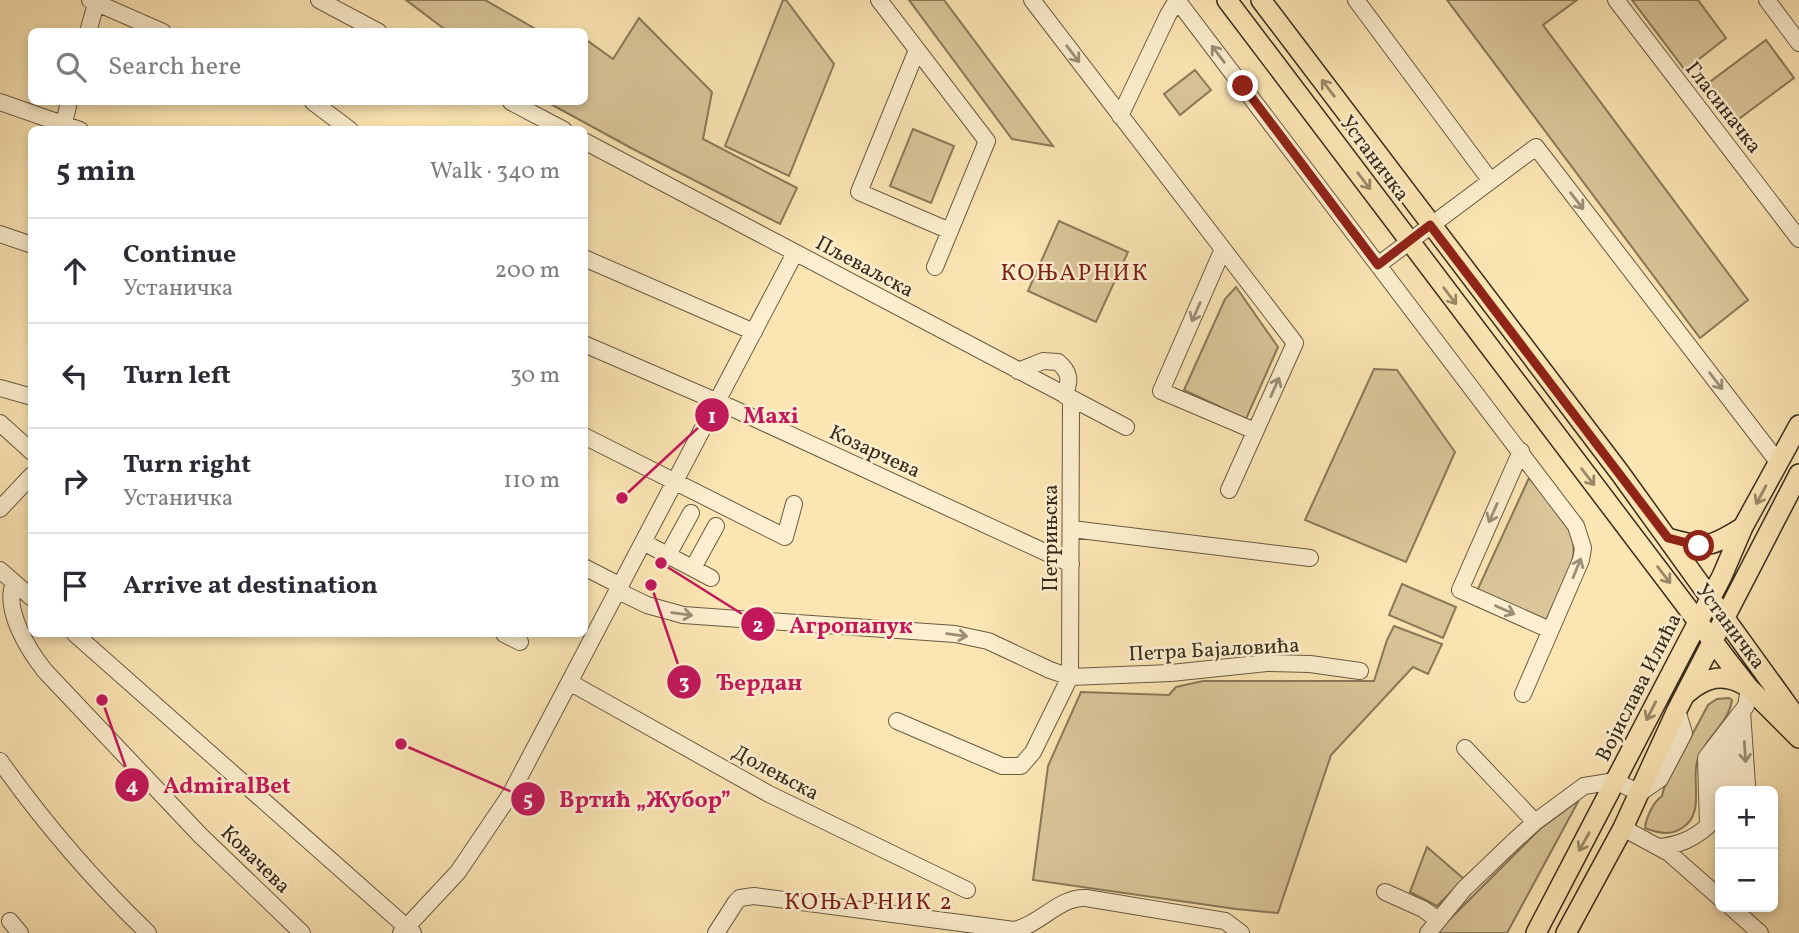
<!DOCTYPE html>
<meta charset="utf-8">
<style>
body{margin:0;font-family:Vollkorn,serif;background:#f2f2f3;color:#2b2b33}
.controls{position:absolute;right:21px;bottom:21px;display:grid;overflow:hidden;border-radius:10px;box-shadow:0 4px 10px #0003}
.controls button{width:63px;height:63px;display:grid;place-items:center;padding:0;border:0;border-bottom:2px solid #e1e1e2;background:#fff;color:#2b2b33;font:35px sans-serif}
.stop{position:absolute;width:21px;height:21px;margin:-16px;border:5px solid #8f2418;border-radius:50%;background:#fff}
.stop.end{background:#8f2418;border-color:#fff;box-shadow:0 2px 7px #0008}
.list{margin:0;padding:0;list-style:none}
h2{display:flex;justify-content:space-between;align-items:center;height:91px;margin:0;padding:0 28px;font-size:30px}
h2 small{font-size:23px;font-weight:400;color:#7c7c81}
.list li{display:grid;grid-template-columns:46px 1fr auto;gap:21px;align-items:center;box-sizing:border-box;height:105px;padding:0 28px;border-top:2px solid #e1e1e2}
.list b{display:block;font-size:26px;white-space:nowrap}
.list p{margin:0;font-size:23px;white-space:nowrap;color:#7c7c81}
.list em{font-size:23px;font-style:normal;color:#7c7c81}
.icon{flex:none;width:38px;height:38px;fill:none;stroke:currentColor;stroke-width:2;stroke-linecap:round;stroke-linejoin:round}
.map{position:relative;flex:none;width:1799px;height:933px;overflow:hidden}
.search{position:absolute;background:#fff;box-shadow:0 4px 10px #0003;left:28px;top:28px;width:560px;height:77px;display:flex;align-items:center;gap:18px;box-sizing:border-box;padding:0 24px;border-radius:10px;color:#7c7c81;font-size:26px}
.panel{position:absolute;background:#fff;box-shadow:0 4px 10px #0003;left:28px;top:126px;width:560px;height:511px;border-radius:10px}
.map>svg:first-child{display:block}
.green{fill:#dac699;stroke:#89795a;stroke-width:2}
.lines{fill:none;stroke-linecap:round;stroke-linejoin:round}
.minor-casing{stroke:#695a42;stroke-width:18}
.major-casing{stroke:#382c1c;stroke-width:22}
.minor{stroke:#fceece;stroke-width:16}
.major{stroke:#fbe5b3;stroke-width:19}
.oneway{stroke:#9a8d75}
.oneway2{stroke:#9a8868}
.route{stroke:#8f2418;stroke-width:9}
.labels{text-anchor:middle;stroke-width:5;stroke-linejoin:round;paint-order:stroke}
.street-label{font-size:21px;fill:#382c1c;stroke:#fceece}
.neighbourhood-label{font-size:23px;letter-spacing:2px;fill:#7a1f14;stroke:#fceece}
.leader{fill:none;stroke:#c2185b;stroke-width:2.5}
.callout-dot{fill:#c2185b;stroke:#fceece;stroke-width:2.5}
.mark-label{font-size:21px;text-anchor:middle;font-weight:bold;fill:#fff}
.callout-label{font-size:23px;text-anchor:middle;font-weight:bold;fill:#c2185b;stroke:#fceece;stroke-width:5;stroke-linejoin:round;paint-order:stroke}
</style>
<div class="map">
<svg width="1799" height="933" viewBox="0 0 1799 933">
<rect width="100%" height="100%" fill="#fbe5b3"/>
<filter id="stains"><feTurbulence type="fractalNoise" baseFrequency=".00286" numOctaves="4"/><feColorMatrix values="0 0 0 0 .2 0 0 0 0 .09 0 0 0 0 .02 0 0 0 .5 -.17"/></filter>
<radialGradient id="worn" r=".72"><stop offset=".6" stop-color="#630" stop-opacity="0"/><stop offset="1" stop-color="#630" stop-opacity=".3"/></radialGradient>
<path class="green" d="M406 0H485L539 31H447Z
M783 0H786L834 64 789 176 725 146Z
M909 0H944L1053 146 1012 139Z
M1447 0H1577L1543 25 1748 300 1700 338Z
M1632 0H1698L1726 38 1685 70Z
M639 18 712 92 703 139 797 188 780 224 633 149 547 102H584L585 39 613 59Z
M1766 40 1794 78 1736 121 1707 84Z
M1195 70 1211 90 1180 115 1164 94Z
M913 129 954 146 931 203 890 186Z
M1059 221 1128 252 1096 322 1028 291Z
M1236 287 1278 347 1246 419 1184 390 1225 299Z
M1374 369 1397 370 1455 452 1406 562 1305 520Z
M1529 478C1546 499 1579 527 1573 557 1570 576 1553 605 1545 623L1476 593Z
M1402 584 1456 607 1443 638 1389 615Z
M1394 626 1442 644 1428 674 1413 667 1331 755 1278 913 1236 909 1033 880 1048 766 1081 692 1169 695 1176 687 1203 681H1374L1387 640Z
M1729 698 1732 700C1729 722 1708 736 1699 756 1689 778 1707 813 1682 828 1671 836 1657 833 1645 828 1646 818 1653 802 1662 796L1664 788 1708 705 1717 699Z
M1579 800 1507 933H1436L1540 829Z
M1427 847 1464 879 1437 906 1410 892Z"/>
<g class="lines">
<defs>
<path id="minor" d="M90 0 163 32
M319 0 379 32
M879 0 987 141 935 267
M1032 0 1295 343 1229 490
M1177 0 1576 526 1583 548 1581 560 1523 694
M1356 0 1490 180
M1616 0 1799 239
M1767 0 1799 43
M88 32 97 0
M917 50 859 192 950 231
M0 102 80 130
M313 102 350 130
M511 102 564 130
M1120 116 1168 15 1177 0
M64 123 69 102
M584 141 1126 427
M0 234 32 245
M1223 249 1161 391 1255 431
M584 258 754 332
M1378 265 1536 147 1778 462
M584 344 732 408 1071 564
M1018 371 1043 361 1058 362C1070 372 1071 381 1064 395
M0 388 32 397
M0 423 32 452
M584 436 785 537 794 504
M1521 451 1460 590 1550 630
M0 509 32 475
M1072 529 1310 558
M643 542 711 578
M668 555 691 513
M584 567 621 586
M693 568 716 526
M0 570 32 598
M14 583C3 610 29 651 45 671L200 835 302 933
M618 591 647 605 683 615 955 634 988 641 1050 670 1070 677 1171 673 1267 663 1310 664 1360 671
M75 634 413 933
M504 634 520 642
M571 683 769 794 967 890
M897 721 1002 766H1021L1033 752 1070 677 1071 399
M1730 727 1733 791
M1719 742 1721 791
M1465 748 1535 822
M0 761C44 823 93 880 148 933
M1741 791 1747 785 1742 711
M1623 828 1669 853 1720 898
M1660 847C1679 845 1693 839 1708 826L1706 758 1746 706 1749 688
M1385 892 1423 909 1438 920
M1731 907 1760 933
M10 921 20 933
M401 933 458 872 510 795 795 253
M716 933 736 902 740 898 754 896 1014 930C1040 925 1060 896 1086 898L1225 921 1241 933
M1428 933 1464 889 1512 843 1535 822 1584 786 1615 781 1640 793 1660 779 1684 733 1677 710"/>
<path id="major" d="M1227 0 1727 660 1749 688 1799 738
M1261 0 1620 473 1799 721
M1668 538C1705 549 1710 548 1743 527
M1686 694C1705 677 1724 672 1746 686
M1536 933 1722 576 1743 527 1799 425
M1566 933 1623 828 1677 710 1799 474"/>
</defs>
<use href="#minor" class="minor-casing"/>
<use href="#major" class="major-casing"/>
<use href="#minor" class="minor"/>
<use href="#major" class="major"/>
</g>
<defs><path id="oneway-shaft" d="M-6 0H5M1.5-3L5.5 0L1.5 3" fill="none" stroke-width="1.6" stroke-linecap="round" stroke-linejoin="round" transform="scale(1.75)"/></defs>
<g class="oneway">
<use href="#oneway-shaft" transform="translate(1073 54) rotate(53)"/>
<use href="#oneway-shaft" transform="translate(1218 54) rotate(-127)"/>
<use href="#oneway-shaft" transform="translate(1577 201) rotate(52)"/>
<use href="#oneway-shaft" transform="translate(1196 312) rotate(114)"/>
<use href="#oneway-shaft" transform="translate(1716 381) rotate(52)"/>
<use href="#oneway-shaft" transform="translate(1275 387) rotate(-66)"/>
<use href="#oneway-shaft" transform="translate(1493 513) rotate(114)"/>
<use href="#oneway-shaft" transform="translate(1577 568) rotate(-68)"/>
<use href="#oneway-shaft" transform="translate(1505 610) rotate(24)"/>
<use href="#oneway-shaft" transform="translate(682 614) rotate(8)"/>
<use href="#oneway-shaft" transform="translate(957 635) rotate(8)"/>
<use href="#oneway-shaft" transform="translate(1745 752) rotate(86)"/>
</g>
<g class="oneway2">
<use href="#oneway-shaft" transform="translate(1328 88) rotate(-127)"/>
<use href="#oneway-shaft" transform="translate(1364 181) rotate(53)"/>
<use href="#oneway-shaft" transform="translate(1450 296) rotate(53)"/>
<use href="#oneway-shaft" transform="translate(1588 477) rotate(52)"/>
<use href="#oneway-shaft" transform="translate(1761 495) rotate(118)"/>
<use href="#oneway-shaft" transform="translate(1664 575) rotate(52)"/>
<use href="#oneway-shaft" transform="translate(1651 711) rotate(117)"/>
<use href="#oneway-shaft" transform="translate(1584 842) rotate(119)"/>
</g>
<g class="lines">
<path class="route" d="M1243 86 1378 265 1430 225 1668 538 1699 546"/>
</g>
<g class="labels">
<g class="street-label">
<text transform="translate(1724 107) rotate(52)" y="7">Гласиначка</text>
<text transform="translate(1375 158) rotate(53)" y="7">Устаничка</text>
<text transform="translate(865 266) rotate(28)" y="7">Пљеваљска</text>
<text transform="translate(875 451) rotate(25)" y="7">Козарчева</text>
<text transform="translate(1050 538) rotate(-90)" y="7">Петрињска</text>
<text transform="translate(1731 626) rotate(53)" y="7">Устаничка</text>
<text transform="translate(1214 649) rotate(-3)" y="7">Петра Бајаловића</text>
<text transform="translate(1638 687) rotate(-63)" y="7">Војислава Илића</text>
<text transform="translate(776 772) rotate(28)" y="7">Долењска</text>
<text transform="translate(256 859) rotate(44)" y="7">Ковачева</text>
</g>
<g class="neighbourhood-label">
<text x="1075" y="280">КОЊАРНИК</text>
<text x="869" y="909">КОЊАРНИК 2</text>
</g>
</g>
<path class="leader" d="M622 498L712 415M661 563L758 624M651 585L684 682M102 700L132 785M401 744L528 799"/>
<g class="callout-dot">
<circle cx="622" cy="498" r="7"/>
<circle cx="661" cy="563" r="7"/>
<circle cx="651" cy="585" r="7"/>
<circle cx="102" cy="700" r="7"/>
<circle cx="401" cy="744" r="7"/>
<circle cx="712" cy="415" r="18"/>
<circle cx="758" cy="624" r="18"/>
<circle cx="684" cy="682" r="18"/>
<circle cx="132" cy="785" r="18"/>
<circle cx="528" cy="799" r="18"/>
</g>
<g class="mark-label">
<text x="712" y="423">1</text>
<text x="758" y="632">2</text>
<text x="684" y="689">3</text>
<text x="132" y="792">4</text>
<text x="528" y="806">5</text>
</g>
<g class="callout-label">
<text x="771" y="423">Maxi</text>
<text x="851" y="633">Агропапук</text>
<text x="759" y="690">Ђердан</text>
<text x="227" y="793">AdmiralBet</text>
<text x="645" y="807">Вртић „Жубор”</text>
</g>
<rect width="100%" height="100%" filter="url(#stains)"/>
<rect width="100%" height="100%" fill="url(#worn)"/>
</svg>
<div class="controls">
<button>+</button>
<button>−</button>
</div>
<div class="stop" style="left:1699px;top:546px"></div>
<div class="stop end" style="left:1243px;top:86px"></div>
<div class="search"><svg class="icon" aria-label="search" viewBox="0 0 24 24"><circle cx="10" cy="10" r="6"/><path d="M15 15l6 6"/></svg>Search here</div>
<section class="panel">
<h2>5 min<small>Walk · 340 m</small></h2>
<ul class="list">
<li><svg class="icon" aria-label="ahead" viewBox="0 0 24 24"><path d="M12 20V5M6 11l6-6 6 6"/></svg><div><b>Continue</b><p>Устаничка</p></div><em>200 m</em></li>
<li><svg class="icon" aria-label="left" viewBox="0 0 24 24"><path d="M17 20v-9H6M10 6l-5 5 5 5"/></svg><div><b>Turn left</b></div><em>30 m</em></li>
<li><svg class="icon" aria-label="right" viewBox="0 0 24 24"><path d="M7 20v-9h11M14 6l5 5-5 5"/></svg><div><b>Turn right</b><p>Устаничка</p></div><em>110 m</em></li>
<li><svg class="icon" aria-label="arrive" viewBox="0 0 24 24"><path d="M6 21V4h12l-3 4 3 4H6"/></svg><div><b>Arrive at destination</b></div></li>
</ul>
</section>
</div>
